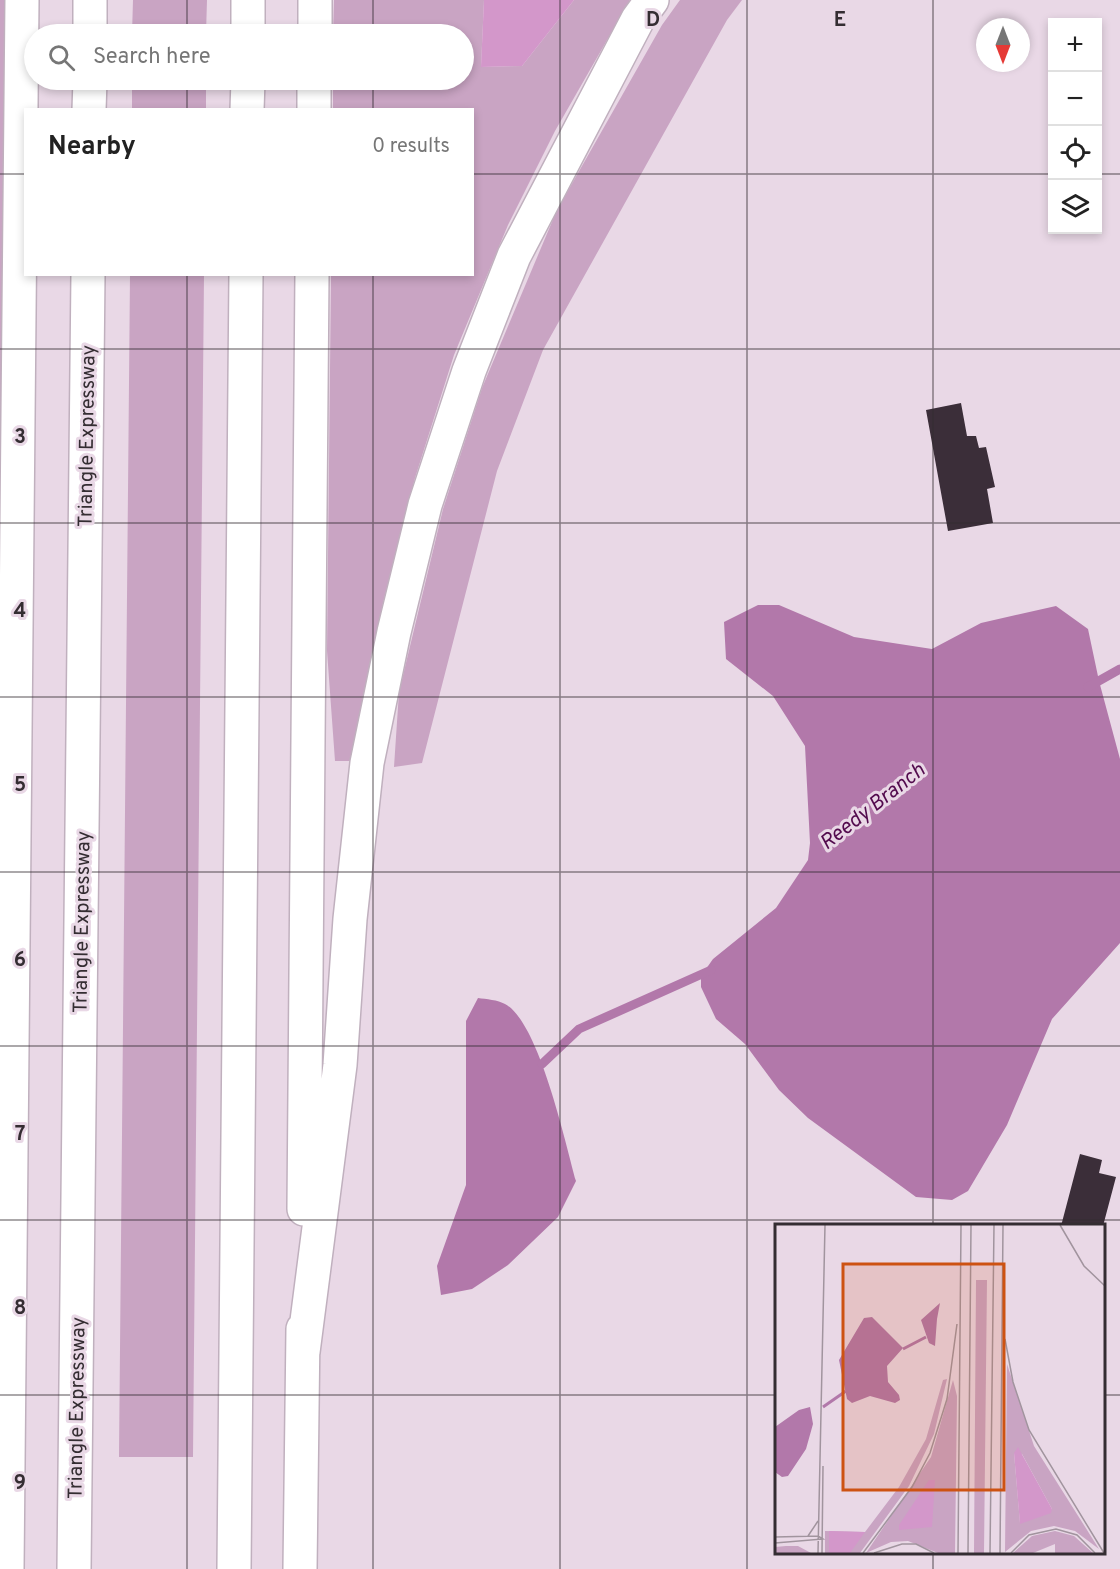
<!DOCTYPE html>
<meta charset="utf-8">
<style>
body{margin:0;font-family:Overpass,sans-serif;background:#f6f6f6;color:#222}
.controls{position:absolute;right:18px;top:18px;display:grid;overflow:hidden;border-radius:0px;box-shadow:0 3px 9px #0003}
.controls button{width:54px;height:54px;display:grid;place-items:center;padding:0;border:0;border-bottom:2px solid #e0e0e0;background:#fff;color:#222;font:30px sans-serif}
.compass{position:absolute;left:976px;top:18px;width:54px;height:54px;border-radius:50%;background:#fff;box-shadow:0 3px 9px #0003;rotate:180deg}
.list{margin:0;padding:0;list-style:none}
h2{display:flex;justify-content:space-between;align-items:center;height:78px;margin:0;padding:0 24px;font-size:26px}
h2 small{font-size:20px;font-weight:400;color:#767676}
.icon{flex:none;width:33px;height:33px;fill:none;stroke:currentColor;stroke-width:2;stroke-linecap:round;stroke-linejoin:round}
.map{position:relative;flex:none;width:1120px;height:1569px;overflow:hidden}
.search{position:absolute;background:#fff;box-shadow:0 3px 9px #0003;left:24px;top:24px;width:450px;height:66px;display:flex;align-items:center;gap:15px;box-sizing:border-box;padding:0 21px;border-radius:33px;color:#767676;font-size:22px}
.panel{position:absolute;background:#fff;box-shadow:0 3px 9px #0003;left:24px;top:108px;width:450px;height:168px;border-radius:0px}
.map>svg:first-child{display:block}
.green{fill:#c9a4c3}
.forest{fill:#d397ca}
.water{fill:#b278aa}
.lines{fill:none;stroke-linecap:round;stroke-linejoin:round}
.stream{stroke:#b278aa;stroke-width:9}
.building{fill:#3b2e39}
.highway-casing{stroke:#c0b0be;stroke-width:36}
.highway{stroke:#fff;stroke-width:33}
.grid{fill:none;stroke:#342d32;stroke-width:1.5;stroke-opacity:0.55}
.labels{text-anchor:middle;stroke-width:6;stroke-linejoin:round;paint-order:stroke}
.street-label{font-size:20px;fill:#342d32;stroke:#e9d8e6}
.water-label{font-size:21px;font-style:italic;fill:#520a4d;stroke:#e9d8e6}
.inset-river{fill:none;stroke:#b278aa;stroke-width:3}
.inset-road{fill:none;stroke:#a1949e;stroke-width:1.5}
.view{fill:#cd5212;fill-opacity:0.15;stroke:#cd5212;stroke-width:3}
.inset-edge{fill:none;stroke:#342d32;stroke-width:3}
.grid-label{font-size:20px;text-anchor:middle;font-weight:bold;fill:#342d32;stroke:#e9d8e6;stroke-width:6;stroke-linejoin:round;paint-order:stroke}
</style>
<div class="map">
<svg width="1120" height="1569" viewBox="0 0 1120 1569">
<rect width="100%" height="100%" fill="#e9d8e6"/>
<path class="green" d="M0 0H6L0 609Z
M133 0H207L206 34H132Z
M334 0H484L481 67 522 66 574 0H630L555 131 508 225 454 355 415 478 383 603 355 761H335L327 651 331 275 472 274V110L333 109V80H464V34H333Z
M680 0H742L727 20 543 350 497 471 422 763 394 767 399 692 443 509 482 388 557 210 662 25Z
M132 80H206V109H132Z
M130 275H204L193 1457H119Z"/>
<path class="forest" d="M484 0H574L522 66 481 67Z"/>
<path class="water" d="M758 605H779L854 637 932 649 981 623 1056 606 1088 629 1099 681 1120 759V943L1052 1019 1007 1125 968 1191 952 1200 916 1197 808 1118 779 1090 745 1044 716 1019 701 987V976L713 959 776 908 808 860 810 843 805 746 773 696 726 659 724 622Z
M478 998C486 999 498 1000 505 1004 539 1022 565 1142 576 1181L558 1217 508 1265 472 1289 441 1295 437 1266 466 1185V1021Z"/>
<g class="lines">
<path class="stream" d="M1088 687 1120 669
M542 1064 579 1029 711 970"/>
</g>
<path class="building" d="M961 403 967 436H976L979 448 986 447 995 487 987 489 993 523 948 531 926 410Z
M1080 1154 1102 1160 1099 1173 1116 1177 1103 1226H1061Z"/>
<g class="lines">
<defs>
<path id="highway" d="M90 34V0
M248 34V0
M315 34V0
M89 110 90 80
M247 110 248 80
M314 110V80
M304 1209 312 274
M303 1352 340 1065 350 919 367 763 394 632 425 505 469 371 514 256 638 19 652 0
M7 1569 22 0
M74 1569 88 274
M234 1569 246 274
M300 1569 303 1329"/>
</defs>
<use href="#highway" class="highway-casing"/>
<use href="#highway" class="highway"/>
</g>
<path class="grid" d="M187 0V34M373 0V34M560 0V1569M747 0V1569M933 0V1226M187 80V110M373 80V110M0 174H26M472 174H1052M1098 174H1120M187 274V1569M373 274V1569M0 349H1120M0 523H1120M0 697H1120M0 872H1120M0 1046H1120M0 1220H1120M0 1395H776M1104 1395H1120M933 1552V1569"/>
<g class="labels">
<g class="street-label">
<text transform="translate(86 436) rotate(-89)" y="7">Triangle Expressway</text>
<text transform="translate(81 922) rotate(-89)" y="7">Triangle Expressway</text>
<text transform="translate(76 1408) rotate(-89)" y="7">Triangle Expressway</text>
</g>
<g class="water-label">
<text transform="translate(872 806) rotate(-38)" y="7">Reedy Branch</text>
</g>
</g>
<g transform="translate(775 1224)">
<rect width="330" height="330" fill="#e9d8e6"/>
<path d="M201 56H212L209 329H199ZM232 140 259 222 324 325 300 307 279 302 256 307 230 328ZM239 229 247 230 277 285 245 299ZM172 155 159 210 134 262 85 329H50V307L90 308 124 263 151 215 168 156ZM178 156 182 172 180 329H163L133 317 116 318 91 329 156 233ZM280 307 299 312 318 329H280V320L258 329H238L257 312ZM11 322H23L36 329H0V323Z" fill="#c9a4c3" fill-rule="evenodd"/>
<path d="M243 223 277 285 276 289 245 300 239 229ZM154 256H160L157 303 124 306V301ZM54 307 90 308 75 329H54Z" fill="#d397ca"/>
<path d="M165 79 162 95 160 122 154 119 146 96ZM97 93 128 124 112 142 113 158 124 171 125 176 120 179 95 172 77 179 72 175 64 136 89 94ZM35 183 38 200 31 225 13 252 7 253 0 248V203L24 186Z" fill="#b278aa"/>
<path class="inset-river" d="M128 125 151 113M48 183 71 167"/>
<path class="inset-road" d="M285 1 309 42 330 62M230 115 238 158 254 206 329 329M33 312 43 297M0 313 43 312 48 315 0 319M43 329 50 1M47 329 48 242M88 329 137 263 155 229 172 175 182 100M99 329 127 320H141L159 329M183 329 186 1M193 329 196 1M215 329 219 1M225 329 228 1M236 329 254 311 281 305 302 311 320 329"/>
<path class="view" d="M68 40H229V266H68Z"/>
<rect width="330" height="330" class="inset-edge"/>
</g>
<g class="grid-label">
<text x="653" y="26">D</text>
<text x="840" y="26">E</text>
<text x="20" y="443">3</text>
<text x="20" y="617">4</text>
<text x="20" y="791">5</text>
<text x="20" y="966">6</text>
<text x="20" y="1140">7</text>
<text x="20" y="1314">8</text>
<text x="20" y="1489">9</text>
</g>
</svg>
<div class="controls">
<button>+</button>
<button>−</button>
<button><svg class="icon" aria-label="locate" viewBox="0 0 24 24"><circle cx="12" cy="12" r="6"/><path d="M12 2v4M12 18v4M2 12h4M18 12h4"/></svg></button>
<button><svg class="icon" aria-label="layers" viewBox="0 0 24 24"><path d="M12 4l9 5-9 5-9-5zM3 14l9 5 9-5"/></svg></button>
</div>
<svg class="compass" viewBox="-18 -18 36 36"><path d="M0-13l5 13h-10z" fill="#e53935"/><path d="M0 13l5-13h-10z" fill="#767676"/></svg>
<div class="search"><svg class="icon" aria-label="search" viewBox="0 0 24 24"><circle cx="10" cy="10" r="6"/><path d="M15 15l6 6"/></svg>Search here</div>
<section class="panel">
<h2>Nearby<small>0 results</small></h2>
<ul class="list">
</ul>
</section>
</div>
